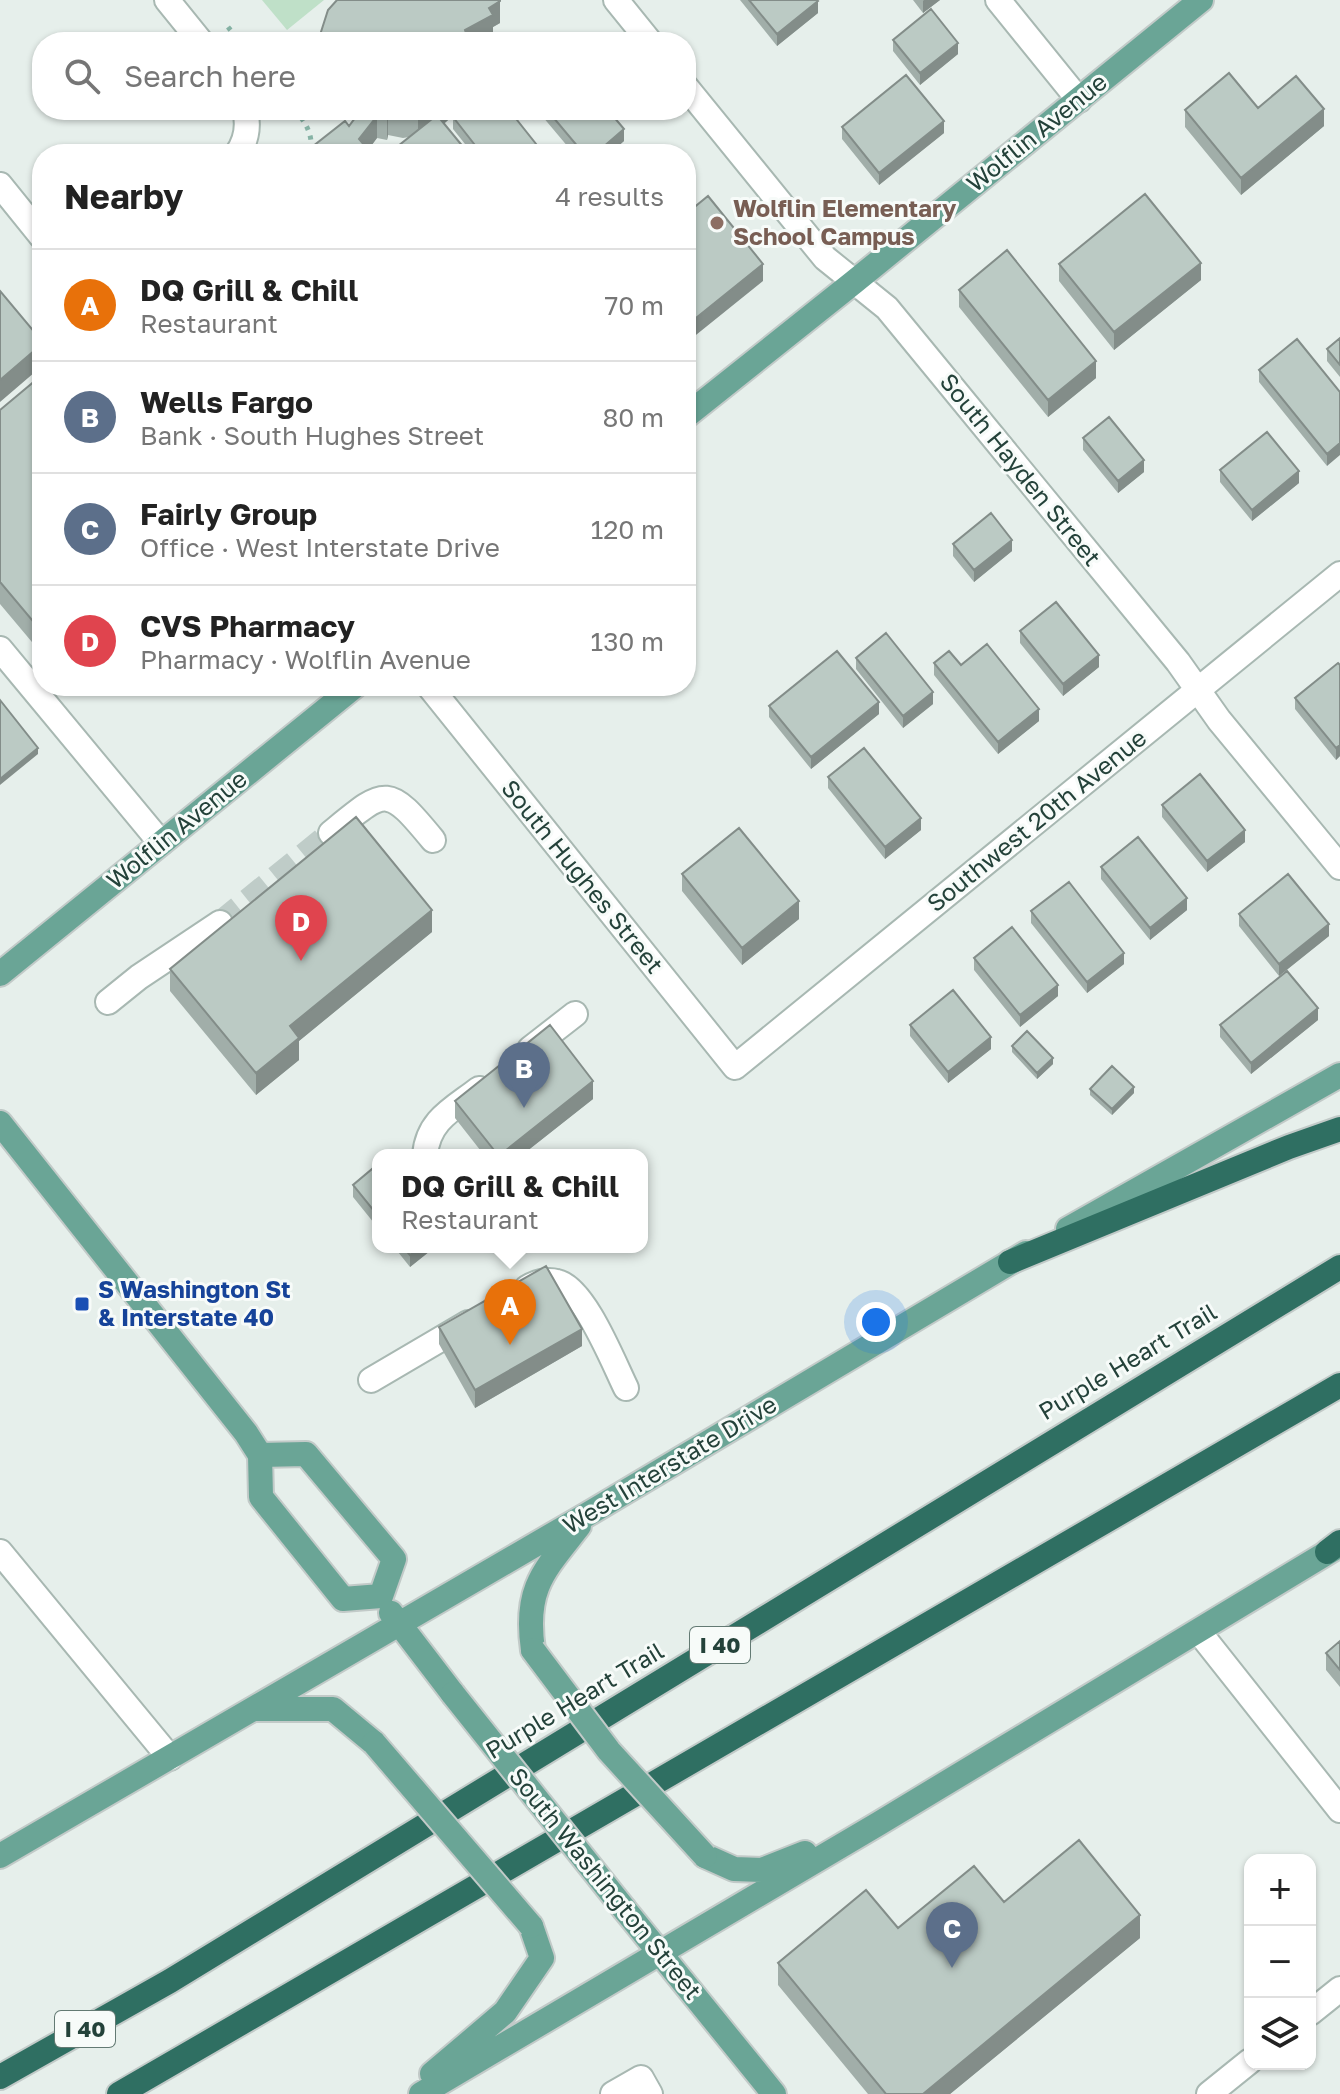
<!DOCTYPE html>
<meta charset="utf-8">
<style>
body{margin:0;font-family:"Golos Text",sans-serif;background:#f6f6f6;color:#222}
.controls{position:absolute;right:24px;bottom:24px;display:grid;overflow:hidden;border-radius:16px;box-shadow:0 2px 6px #0004}
.controls button{width:72px;height:72px;display:grid;place-items:center;padding:0;border:0;border-bottom:2px solid #e0e0e0;background:#fff;color:#222;font:40px sans-serif}
.you{position:absolute;left:876px;top:1322px;width:28px;height:28px;margin:-20px;border:6px solid #fff;border-radius:50%;background:#1a73e8;box-shadow:0 0 0 12px #1a73e833}
.badge{display:grid;place-items:center;width:52px;height:52px;border-radius:50%;background:#d93025;color:#fff;font-size:26px;font-weight:700}
.pin{position:absolute;translate:-50% -66px;filter:drop-shadow(0 2px 4px #0008)}
.pin::after{content:'';position:absolute;top:42px;width:28px;height:24px;background:inherit;clip-path:polygon(0 0,100% 0,50% 100%)}
.popup{position:absolute;left:372px;top:1149px;width:276px;height:104px;box-sizing:border-box;display:grid;place-content:center;border-radius:16px;background:#fff;filter:drop-shadow(0 2px 6px #0005);font-size:26px;white-space:nowrap;color:#767676}
.popup b{font-size:30px;color:#222}
.popup::after{content:'';position:absolute;left:50%;top:100%;margin-left:-16px;border:16px solid transparent;border-top-color:#fff}
.list{margin:0;padding:0;list-style:none}
h2{display:flex;justify-content:space-between;align-items:center;height:104px;margin:0;padding:0 32px;font-size:34px}
h2 small{font-size:26px;font-weight:400;color:#767676}
.list li{display:grid;grid-template-columns:52px 1fr auto;gap:24px;align-items:center;box-sizing:border-box;height:112px;padding:0 32px;border-top:2px solid #e0e0e0}
.list b{display:block;font-size:30px;white-space:nowrap}
.list p{margin:0;font-size:26px;white-space:nowrap;color:#767676}
.list em{font-size:26px;font-style:normal;color:#767676}
.icon{flex:none;width:44px;height:44px;fill:none;stroke:currentColor;stroke-width:2;stroke-linecap:round;stroke-linejoin:round}
.map{position:relative;flex:none;width:1340px;height:2094px;overflow:hidden}
.search{position:absolute;background:#fff;box-shadow:0 2px 6px #0004;left:32px;top:32px;width:664px;height:88px;display:flex;align-items:center;gap:20px;box-sizing:border-box;padding:0 28px;border-radius:32px;color:#767676;font-size:30px}
.panel{position:absolute;background:#fff;box-shadow:0 2px 6px #0004;left:32px;top:144px;width:664px;height:552px;border-radius:32px}
.map>svg:first-child{display:block}
.green{fill:#bfe0c8}
.lines{fill:none;stroke-linecap:round;stroke-linejoin:round}
.minor-tunnel{stroke:#bfccc8;stroke-width:24;stroke-dasharray:24 12;stroke-linecap:butt}
.minor-casing{stroke:#a8b8b2;stroke-width:28}
.major-casing{stroke:#c2cac8;stroke-width:28}
.highway-casing{stroke:#c2cac8;stroke-width:28}
.path{stroke:#86b3a5;stroke-width:5;stroke-dasharray:4 6;stroke-linecap:butt}
.minor{stroke:#fff;stroke-width:24}
.major{stroke:#6aa596;stroke-width:24}
.highway{stroke:#2f6f62;stroke-width:24}
.major-bridge-casing{stroke:#c2cac8;stroke-width:28;stroke-linecap:butt}
.major-bridge{stroke:#6aa596;stroke-width:24}
.wall{fill:#a1aea9}
.shaded-wall{fill:#838d89}
.building{fill:#bbcac4;stroke:#838d89;stroke-width:2}
.education-dot{fill:#8d6e63;stroke:#f7fbf9;stroke-width:3}
.transit-dot{fill:#1a4fb4;stroke:#f7fbf9;stroke-width:3}
.labels{text-anchor:middle;stroke-width:6;stroke-linejoin:round;paint-order:stroke}
.shield{fill:#f7fbf9;stroke:#637a73;stroke-width:2}
.shield-label{font-size:22px;font-weight:bold;fill:#24423a}
.street-label{font-size:24px;fill:#24423a;stroke:#f7fbf9}
.education-label{font-size:24px;font-weight:bold;fill:#785e54;stroke:#f7fbf9;text-anchor:start}
.transit-label{font-size:24px;font-weight:bold;fill:#164399;stroke:#f7fbf9;text-anchor:start}
</style>
<div class="map">
<svg width="1340" height="2094" viewBox="0 0 1340 2094">
<rect width="100%" height="100%" fill="#e6efeb"/>
<path class="green" d="M262 0H324L287 30Z"/>
<g class="lines">
<path class="minor-tunnel" d="M220 923 331 833"/>
<defs>
<path id="minor" d="M167 0 201 42
M616 0 650 42
M998 0 1079 100
M686 87 825 258 887 308 1178 662 1219 720 1340 867
M237 154C247 140 249 126 245 110
M0 185 42 237
M0 649 161 843
M429 686 735 1067 1340 574
M331 833C386 788 387 784 433 840
M108 1002 139 977 220 923
M530 1049 575 1014
M425 1155C428 1120 453 1109 479 1089
M527 1288C537 1282 546 1279 557 1282 584 1287 614 1364 626 1388
M371 1380 468 1323
M0 1552 170 1758
M1199 1632 1340 1810
M1310 2013 1340 1989
M613 2094 641 2078 650 2094
M1209 2094 1250 2061"/>
<path id="major" d="M686 416 854 282 1201 0
M0 974 355 686
M0 1123 246 1433 260 1455 261 1497 343 1599 381 1596
M1068 1229 1340 1075
M260 1455 306 1454 394 1559 381 1596
M391 1613 453 1694
M533 1650C524 1588 544 1571 579 1526
M257 1709H333L374 1743
M0 1856 588 1514 1026 1253
M705 1856 734 1869 762 1870 805 1853
M625 1910 774 2094
M432 2074 505 2012 542 1958 531 1926
M421 2094 878 1824 1340 1545"/>
<path id="highway" d="M1010 1262 1289 1147 1340 1129
M1327 1552 1340 1542
M0 2077 170 1981 1340 1267
M119 2094 1340 1385"/>
</defs>
<use href="#minor" class="minor-casing"/>
<use href="#major" class="major-casing"/>
<use href="#highway" class="highway-casing"/>
<path class="path" d="M228 27 240 42
M295 110C307 124 313 135 311 154"/>
<use href="#minor" class="minor"/>
<use href="#major" class="major"/>
<use href="#highway" class="highway"/>
<defs>
<path id="major-bridge" d="M533 1650 609 1751 705 1856
M453 1694 625 1910
M374 1743 531 1926"/>
</defs>
<use href="#major-bridge" class="major-bridge-casing"/>
<use href="#major-bridge" class="major-bridge"/>
</g>
<path class="wall" d="M740 0H817L818 13 777 46Z
M913 0H940L923 13Z
M500 23 493 27V38L485 42H320V35Z
M893 40 958 54 920 85 893 51Z
M1258 108 1324 126 1241 195 1185 127V110Z
M356 110H458L444 124 409 137 403 138 388 135 387 140 377 138 368 150 358 113Z
M537 110H608L624 141 609 154H574Z
M453 117 544 154H473L453 129Z
M842 127 944 133 879 185 842 139Z
M1059 264 1201 280 1114 350 1059 281Z
M959 290 1096 378 1048 417 959 307Z
M1340 338V377L1327 361V349Z
M1259 370 1340 392 1327 466 1259 382Z
M42 375V654L0 604V410Z
M1083 438 1144 472 1118 493 1083 450Z
M1220 470 1299 483 1252 521 1220 482Z
M953 544 1012 551 974 582 953 556Z
M1020 631 1099 667 1063 696 1020 643Z
M856 658 933 704 903 728 856 669Z
M934 663 961 665 1039 721 998 754 934 675Z
M1340 665V756L1336 760 1295 709V698Z
M769 706 879 714 811 769 769 717Z
M828 777 921 830 885 859 828 788Z
M1162 805 1245 842 1207 872 1162 817Z
M1101 867 1187 910 1150 940 1101 879Z
M682 874 799 919 742 965 682 891Z
M1031 911 1124 964 1087 993 1031 923Z
M1239 914 1329 936 1279 976 1239 926Z
M432 932 299 1041V1060L256 1095 170 991V969Z
M974 958 1058 996 1020 1027 974 970Z
M1318 1020 1251 1074 1220 1037V1025Z
M910 1025 991 1049 948 1083 910 1036Z
M1012 1046 1053 1064 1037 1079 1012 1052Z
M1090 1089 1134 1093 1112 1115 1090 1095Z
M593 1099 522 1155H484L455 1118V1101Z
M378 1164V1228L353 1197V1185Z
M394 1247H435L410 1267Z
M439 1327 582 1346 475 1408 439 1344Z
M1340 1641V1687L1326 1670V1653Z
M1004 1902 1140 1938 950 2094H868L778 1985V1963L898 1928Z"/>
<path class="shaded-wall" d="M924 0H940L923 13V1Z
M500 1V23L493 27V38L485 42H465V30L489 8Z
M818 1V13L777 46V34Z
M958 43V54L920 85V73Z
M1324 109V126L1241 195V178Z
M429 110H458L447 121 433 131 418 137V115Z
M388 112V135L387 140V118Z
M377 116V138L365 154 359 139Z
M944 121V133L879 185V173Z
M624 129V141L609 154H595Z
M1201 263V280L1114 350V332Z
M763 264V281L686 343V326Z
M42 344V366L0 402V380Z
M1096 361V378L1048 417V400Z
M1340 443V455L1327 466V454Z
M1144 460V472L1118 493V481Z
M1299 471V483L1252 521V510Z
M1012 540V551L974 582V570Z
M1099 655V667L1063 696V684Z
M933 692V704L903 728V716Z
M879 702V714L811 769V757Z
M1039 709V721L998 754V742Z
M1340 745V756L1336 760V748Z
M38 748V754L0 785V779Z
M921 818V830L885 859V847Z
M1245 830V842L1207 872V861Z
M1187 898V910L1150 940V928Z
M799 901V919L742 965V948Z
M432 910V932L299 1041V1060L256 1095V1073L290 1026Z
M1329 924V936L1279 976V964Z
M1124 953V964L1087 993V982Z
M1058 985V996L1020 1027V1015Z
M1318 1008V1020L1251 1074V1063Z
M991 1037V1049L948 1083V1072Z
M1053 1058V1064L1037 1079V1073Z
M593 1081V1099L522 1155H500Z
M1134 1087V1093L1112 1115V1109Z
M420 1247H435L410 1267V1255Z
M582 1329V1346L475 1408V1390Z
M1140 1915V1938L950 2094H923Z"/>
<path class="building" d="M337 0H500V1L489 8 493 15 465 30 469 42H345L320 35 328 10Z
M749 0H817L818 1 777 34Z
M931 9 958 43 920 73 893 40Z
M1229 73 1258 108 1296 76 1324 109 1241 178 1185 110Z
M906 75 944 121 879 173 842 127Z
M361 110H429L418 115H403L388 112 387 118 377 116 359 139 372 154H303L345 121 349 126Z
M462 110H509L544 154H482L453 117Z
M547 110H608L624 129 595 154H584Z
M437 115 469 154H388Z
M1145 194 1201 263 1114 332 1059 264Z
M708 196 763 264 686 326V214Z
M1007 250 1096 361 1048 400 959 290Z
M0 291 42 341V344L0 380Z
M1340 338V365L1327 349Z
M1297 339 1340 392V443L1327 454 1259 370Z
M42 375V632L0 582V410Z
M1109 417 1144 460 1118 481 1083 438Z
M1267 432 1299 471 1252 510 1220 470Z
M991 513 1012 540 974 570 953 544Z
M1056 602 1099 655 1063 684 1020 631Z
M886 633 933 692 903 716 856 658Z
M987 644 1039 709 998 742 934 663 949 651 961 665Z
M837 651 879 702 811 757 769 706Z
M1338 663 1340 665V745L1336 748 1295 698Z
M0 700 38 748 0 779Z
M864 748 921 818 885 847 828 777Z
M1200 774 1245 830 1207 861 1162 805Z
M356 817 432 910 290 1026 299 1038 256 1073 170 969Z
M739 828 799 901 742 948 682 874Z
M1138 837 1187 898 1150 928 1101 867Z
M1288 874 1329 924 1279 964 1239 914Z
M1069 882 1124 953 1087 982 1031 911Z
M1012 927 1058 985 1020 1015 974 958Z
M1287 971 1318 1008 1251 1063 1220 1025Z
M953 990 991 1037 948 1072 910 1025Z
M550 1025 593 1081 500 1155H498L455 1101Z
M1027 1031 1053 1058 1037 1073 1012 1046Z
M1112 1066 1134 1087 1112 1109 1090 1089Z
M378 1164V1216L353 1185Z
M403 1247H420L410 1255Z
M546 1266 582 1329 475 1390 439 1327Z
M1340 1641V1670L1326 1653Z
M1079 1840 1140 1915 923 2094H886L778 1963 866 1890 898 1928 974 1866 1004 1902Z"/>
<circle class="education-dot" cx="717" cy="223" r="8"/>
<rect class="transit-dot" x="74" y="1296" width="16" height="16" rx="4"/>
<g class="labels">
<g class="shield">
<rect x="690" y="1627" width="60" height="36" rx="6"/>
<rect x="55" y="2011" width="60" height="36" rx="6"/>
</g>
<g class="shield-label">
<text x="720" y="1653">I 40</text>
<text x="85" y="2037">I 40</text>
</g>
<g class="street-label">
<text transform="translate(1037 133) rotate(-39)" y="8">Wolflin Avenue</text>
<text transform="translate(1020 470) rotate(51)" y="8">South Hayden Street</text>
<text transform="translate(1037 821) rotate(-39)" y="8">Southwest 20th Avenue</text>
<text transform="translate(177 830) rotate(-39)" y="8">Wolflin Avenue</text>
<text transform="translate(582 877) rotate(51)" y="8">South Hughes Street</text>
<text transform="translate(1128 1362) rotate(-31)" y="8">Purple Heart Trail</text>
<text transform="translate(670 1465) rotate(-31)" y="8">West Interstate Drive</text>
<text transform="translate(575 1701) rotate(-31)" y="8">Purple Heart Trail</text>
<text transform="translate(605 1884) rotate(51)" y="8">South Washington Street</text>
</g>
<g class="education-label">
<text x="733" y="217">Wolflin Elementary<tspan x="733" dy="28">School Campus</tspan></text>
</g>
<g class="transit-label">
<text x="98" y="1298">S Washington St<tspan x="98" dy="28">&amp; Interstate 40</tspan></text>
</g>
</g>
</svg>
<div class="controls">
<button>+</button>
<button>−</button>
<button><svg class="icon" aria-label="layers" viewBox="0 0 24 24"><path d="M12 4l9 5-9 5-9-5zM3 14l9 5 9-5"/></svg></button>
</div>
<div class="you"></div>
<div class="pin badge" style="left:510px;top:1345px;background:#e8710a">A</div>
<div class="popup"><b>DQ Grill &amp; Chill</b>Restaurant</div>
<div class="pin badge" style="left:524px;top:1108px;background:#5c6f8a">B</div>
<div class="pin badge" style="left:952px;top:1968px;background:#5c6f8a">C</div>
<div class="pin badge" style="left:301px;top:961px;background:#e0444e">D</div>
<div class="search"><svg class="icon" aria-label="search" viewBox="0 0 24 24"><circle cx="10" cy="10" r="6"/><path d="M15 15l6 6"/></svg>Search here</div>
<section class="panel">
<h2>Nearby<small>4 results</small></h2>
<ul class="list">
<li><span class="badge" style="background:#e8710a">A</span><div><b>DQ Grill &amp; Chill</b><p>Restaurant</p></div><em>70 m</em></li>
<li><span class="badge" style="background:#5c6f8a">B</span><div><b>Wells Fargo</b><p>Bank · South Hughes Street</p></div><em>80 m</em></li>
<li><span class="badge" style="background:#5c6f8a">C</span><div><b>Fairly Group</b><p>Office · West Interstate Drive</p></div><em>120 m</em></li>
<li><span class="badge" style="background:#e0444e">D</span><div><b>CVS Pharmacy</b><p>Pharmacy · Wolflin Avenue</p></div><em>130 m</em></li>
</ul>
</section>
</div>
